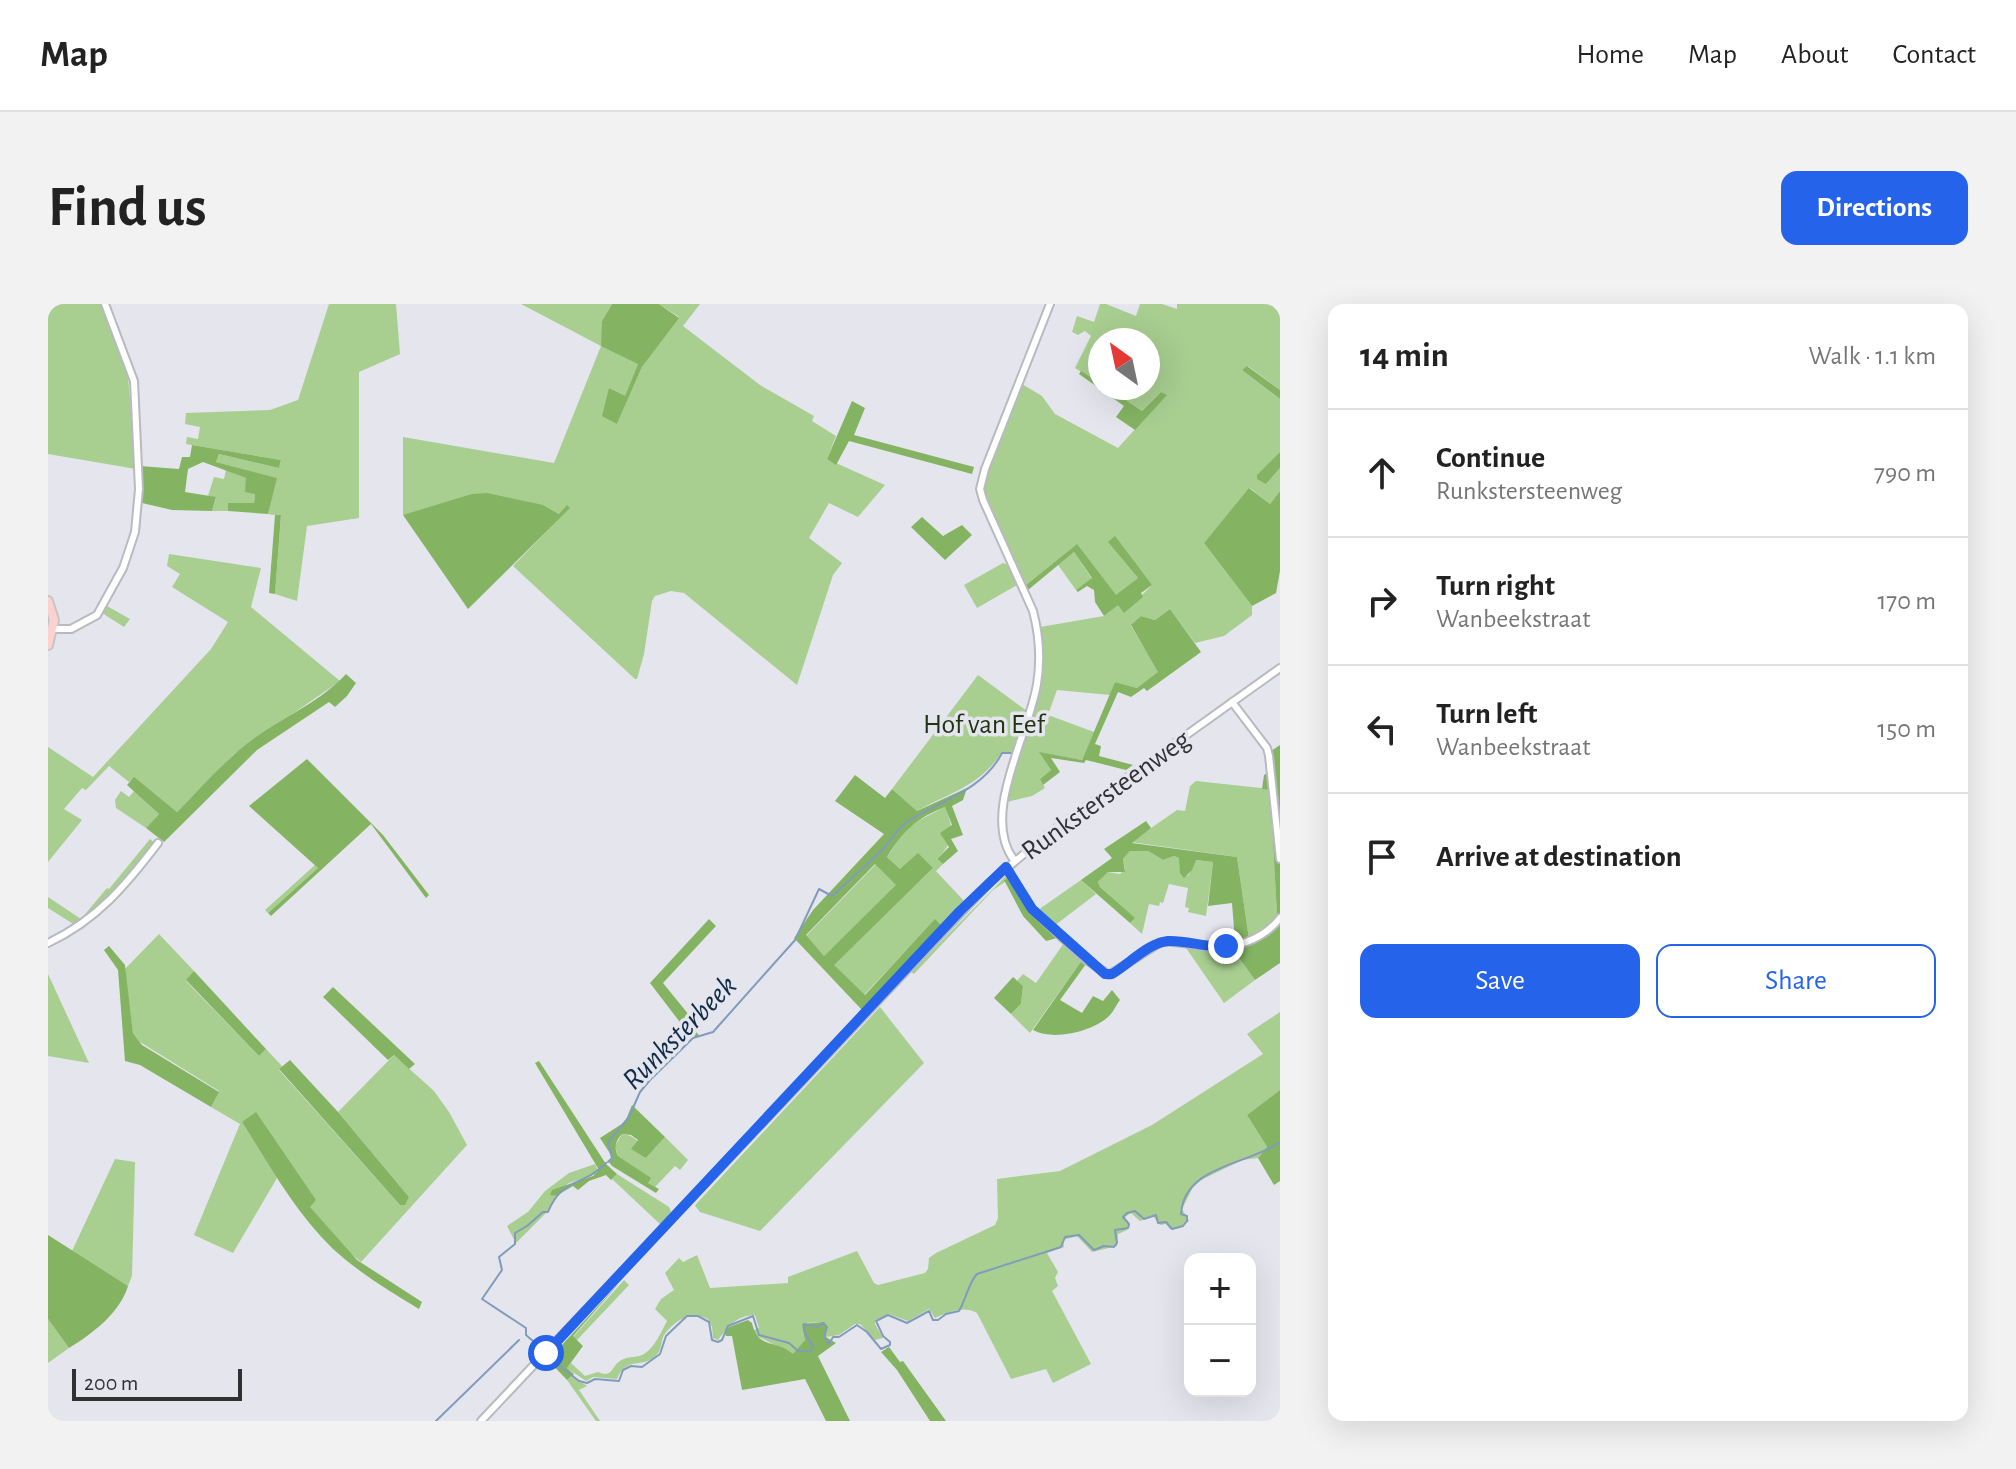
<!DOCTYPE html>
<meta charset="utf-8">
<style>
body{margin:0;font-family:"Alegreya Sans",sans-serif;background:#f2f2f2;color:#222}
.controls{position:absolute;right:24px;bottom:24px;display:grid;overflow:hidden;border-radius:16px;box-shadow:0 8px 32px #0002}
.controls button{width:72px;height:72px;display:grid;place-items:center;padding:0;border:0;border-bottom:2px solid #e0e0e0;background:#fff;color:#222;font:40px sans-serif}
.compass{position:absolute;left:1040px;top:24px;width:72px;height:72px;border-radius:50%;background:#fff;box-shadow:0 8px 32px #0002;rotate:327deg}
.scale{position:absolute;left:24px;bottom:20px;width:170px;box-sizing:border-box;padding-left:8px;border:4px solid #313134;border-top:0;font-size:22px;line-height:28px;white-space:nowrap;color:#313134;-webkit-text-stroke:6px #e5e5ee;paint-order:stroke}
.stop{position:absolute;width:24px;height:24px;margin:-18px;border:6px solid #2563eb;border-radius:50%;background:#fff}
.stop.end{background:#2563eb;border-color:#fff;box-shadow:0 2px 8px #0008}
.list{margin:0;padding:0;list-style:none}
h2{display:flex;justify-content:space-between;align-items:center;height:104px;margin:0;padding:0 32px;font-size:34px}
h2 small{font-size:26px;font-weight:400;color:#767676}
.list li{display:grid;grid-template-columns:52px 1fr auto;gap:24px;align-items:center;box-sizing:border-box;height:128px;padding:0 32px;border-top:2px solid #e0e0e0}
.list b{display:block;font-size:30px;white-space:nowrap}
.list p{margin:0;font-size:26px;white-space:nowrap;color:#767676}
.list em{font-size:26px;font-style:normal;color:#767676}
.actions{display:flex;gap:16px;padding:24px 32px}
.actions a{flex:1;padding:18px 0;border:2px solid #2563eb;border-radius:16px;text-align:center;font-size:28px;color:#2563eb}
.actions .main{background:#2563eb;color:#fff}
.icon{flex:none;width:44px;height:44px;fill:none;stroke:currentColor;stroke-width:2;stroke-linecap:round;stroke-linejoin:round}
.map{position:relative;flex:none;width:1232px;height:1117px;overflow:hidden;border-radius:16px}
header{display:flex;align-items:center;gap:48px;box-sizing:border-box;height:112px;padding:0 40px;background:#fff;border-bottom:2px solid #e0e0e0}
header strong{font-size:38px}
nav{display:flex;gap:44px;margin-inline-start:auto;font-size:28px}
.intro{display:flex;align-items:center;justify-content:space-between;box-sizing:border-box;height:192px;padding:0 48px}
h1{margin:0;font-size:56px}
.button{padding:20px 36px;border-radius:16px;background:#2563eb;color:#fff;font-size:28px;font-weight:700}
main{display:flex;gap:48px;padding:0 48px}
aside{flex:1;background:#fff;border-radius:16px;box-shadow:0 8px 32px #0002}
.map>svg:first-child{display:block}
.green{fill:#a8ce90}
.forest{fill:#84b462;fill-rule:evenodd}
.lines{fill:none;stroke-linecap:round;stroke-linejoin:round}
.stream{stroke:#819cbb;stroke-width:2}
.minor-casing{stroke:#b9b9c1;stroke-width:10}
.major-casing{stroke:#c5c5c6;stroke-width:12}
.minor{stroke:#fff;stroke-width:6}
.major{stroke:#fdd1d0;stroke-width:8}
.route{stroke:#2563eb;stroke-width:10}
.labels{text-anchor:middle;stroke-width:7;stroke-linejoin:round;paint-order:stroke}
.park-label{font-size:28px;fill:#1f3211;stroke:#e5e5ee}
.street-label{font-size:28px;fill:#313134;stroke:#e5e5ee}
.water-label{font-size:30px;font-style:italic;fill:#102b47;stroke:#e5e5ee}
</style>
<header>
<strong>Map</strong>
<nav><a>Home</a><a>Map</a><a>About</a><a>Contact</a></nav>
</header>
<div class="intro"><h1>Find us</h1><a class="button">Directions</a></div>
<main>
<div class="map">
<svg width="1232" height="1117" viewBox="0 0 1232 1117">
<rect width="100%" height="100%" fill="#e5e5ee"/>
<path class="green" d="M0 0H54L80 73 88 165 0 150Z
M281 0H348L352 50 311 68V214L259 222 249 297 227 290 233 212 220 210 228 174 168 158 171 150 231 164 233 156 138 140 139 133 150 135 152 123 137 120 138 109 222 106 250 96Z
M473 0H564L554 17 590 60 577 93 561 84 569 120 594 63 631 13 611 0H652L635 22 712 81 766 112 764 117 788 132 779 155 837 181 810 213 781 199 761 234 794 259 785 271 749 381 636 289 623 287 607 292 604 297 596 350 589 375H587L465 262 521 204 511 210 495 201 355 211V133L506 159 553 42Z
M1052 0H1058L1088 12 1092 0H1114L1129 5V0H1232V86L1200 62 1194 66 1232 95V148L1222 159 1218 180 1232 164V187L1222 200 1202 184 1156 239 1204 302V311L1176 332 1147 339 1122 305 1107 316 1093 312 1083 322 1111 368 1089 384 1067 378 1062 391 1009 386 1000 411 1046 428 1034 456 992 449 1003 466 992 475 997 484 984 492 959 498 991 384 992 323 1056 312 1070 300 1077 308 1104 281 1061 239 1090 274 1068 292 1028 241 978 281 936 194V179L939 167 974 80 994 92 1007 110 1070 144 1118 91 1113 88 1094 107 1060 84H1100V36H1052V79L1027 64 1043 32 1037 27 1030 31 1024 28 1029 12 1046 18Z
M178 166 198 174 207 190 206 199H180V207H164L168 194 160 192 166 173 176 175Z
M1026 248 1044 275 1028 286 1010 261Z
M121 250 213 264 203 303 292 377 185 451 129 508 86 474 81 478 61 462 38 486 34 484 16 505 34 516 0 558V443L45 473 163 345 180 318 124 283 132 270 119 262Z
M955 259 963 261 971 280 929 304 916 281Z
M59 302 82 315 76 323 54 309Z
M930 371 979 407 964 448H954C932 482 903 488 869 507L844 485Z
M1148 477 1222 485 1229 610 1232 613 1225 620 1201 635 1189 553 1083 538 1129 506 1137 507 1142 482Z
M73 487 81 493 86 487 111 510 98 524 68 504 67 496Z
M897 503C906 525 907 537 889 555L895 560 888 567 916 597 893 621 887 616 816 691 785 661 885 564 852 565 839 553 860 522Z
M102 535 107 539 73 581 30 623 0 604V593L33 615 59 584 61 585Z
M1082 547H1100L1115 556 1126 552 1131 554 1140 572 1147 556 1165 558 1158 612 1140 608 1141 604 1137 603 1140 584 1121 580 1115 599 1112 598 1111 602 1101 600 1094 630 1082 619 1086 614 1052 583 1050 578 1060 568 1072 570 1077 565 1075 555Z
M828 560 849 581 776 652 758 632Z
M267 561 270 564 220 609 217 606Z
M958 572 963 574 945 586 866 670 863 668Z
M1033 576 1048 590 1006 622 990 606Z
M111 630 146 667 138 677 211 752 218 745 234 762 231 766 352 901 361 893 290 808 346 751 386 787 401 808 419 841 313 958 297 945 261 902 267 896 194 818 229 874 185 949 146 931 192 820 163 803 171 787 92 738 85 729 77 665Z
M1016 639 1034 656 982 729 963 710 973 700 975 682 969 677 975 670 988 679Z
M1136 641 1183 643 1207 676 1176 699Z
M0 670 41 759 0 752Z
M832 703 876 759 712 927 652 908 647 902 649 899Z
M1232 708V786L1199 811 1219 843 1210 854 1194 856 1153 876 1145 883 1134 905 1141 917 1132 924 1122 925 1118 920 1112 921 1105 912 1092 917 1083 909 1077 913 1082 921 1079 926 1070 930 1069 942 1044 948 1029 932 1015 936 1016 943 999 949 1010 968 1007 974 1010 982 1004 987 1043 1060 1005 1079 998 1065 963 1075 929 1009C914 1001 900 1009 887 1014L881 1005 860 1017 841 1010 827 1016V1020L835 1034 827 1036 812 1020H807L791 1031 778 1033 779 1022 772 1018 758 1019 757 1036 745 1051 706 1030V1026L711 1024 707 1011C687 1012 680 1023 670 1036L665 1034 664 1023 660 1015C643 1007 628 1015 616 1031 613 1036 614 1044 610 1049 596 1067 579 1050 569 1075L545 1073 538 1077 519 1064 523 1059 537 1072 550 1068C567 1075 562 1060 576 1055 582 1052 590 1054 596 1050 607 1043 613 1028 619 1017L607 1005 613 995 626 986 617 969 631 954 635 958 649 951 662 984 740 979V973L809 947 826 979 830 981 877 969 880 965 881 954 888 949 947 921 950 914 949 875 1012 867 1104 821 1215 750 1199 730Z
M574 830C590 832 592 840 598 854L617 833 640 856 632 866 627 862 607 883 600 879 602 874 570 852 567 842Z
M67 855 87 858 84 972 80 982 24 947Z
M547 860 551 869 521 879 505 892H508L501 906 468 939 459 922 480 908 497 887 521 869Z
M569 870 621 903 623 908 613 921 564 875Z
M576 976 581 981 529 1036 525 1033Z
M0 1015 21 1044 0 1059Z
M524 1072 539 1082 531 1086 552 1117H548L519 1076Z"/>
<path class="forest" d="M564 0H611L631 14 594 63 569 120 554 112 561 84 577 92 590 60 553 42 554 17Z
M1199 62 1232 86V95L1194 66Z
M1033 67 1052 79V84H1060L1094 107 1113 88 1119 91 1087 126 1068 113 1076 102 1031 70Z
M804 97 817 104 806 131 926 163 924 170 801 137 788 161 779 155Z
M144 141 233 156 231 164 171 150 168 158 229 174 220 210 180 207V199H206L207 190 197 188 198 174 155 158 140 165 137 188 168 193 164 207 124 206 94 199 92 162 131 165 134 153H142Z
M1232 148V164L1218 180 1209 175V171Z
M1201 184 1222 200 1232 187V267L1228 289 1204 302 1156 239Z
M439 189 495 201 511 210 519 201 522 204 420 305 355 211 424 190Z
M227 211H233L227 290 221 289Z
M874 213 895 232 914 221 924 231 897 256 863 223Z
M1067 232 1104 281 1093 289 1095 293 1076 309 1070 301 1056 312 1047 298 1046 286 1039 282 1030 288 1028 286 1044 274 1026 248 980 286 978 281 1029 240 1068 291 1090 274 1060 238Z
M1122 305 1153 348 1099 387 1096 384 1083 393 1070 388 1047 440 1053 442 1051 452 1085 461 1078 466 1038 456 1036 459 1003 454 1012 468 995 481 992 475 1003 466 991 448 1034 456 1067 378 1089 384 1110 368 1083 321 1093 312 1107 316Z
M298 370 308 379 299 392 287 403 281 398 209 446 116 538 98 524 111 510 79 481 86 473 129 508C155 482 180 452 211 431 240 411 274 396 298 370Z
M1232 441V610H1229L1222 486 1214 485 1216 471 1225 466 1223 447Z
M259 455 335 531 381 591 378 594 323 520 223 612 220 609 270 564 201 502Z
M807 471 837 494 844 485 869 507 919 484 915 496 904 502 915 531 903 535 910 547 895 560 889 555 901 543 892 529 904 521 897 503C867 515 856 526 839 553L852 565 870 549 885 564 786 661 817 691 887 615 893 621 814 706 746 634 765 606 836 530 787 497ZM827 560 848 581 776 652 758 631Z
M1098 517 1103 524 1084 539 1189 553 1201 635 1187 637 1184 599 1160 602 1165 558 1148 556 1144 566 1136 574 1132 569 1131 554 1126 552 1115 556 1100 547H1082L1075 555 1077 568H1060L1050 578 1052 583 1087 614 1082 619 1033 576 1064 554 1056 545Z
M963 574 983 608 1009 634 998 637 975 612 956 576Z
M661 615 668 622 615 679 650 722 647 727 652 732 644 734 602 679Z
M1232 619V659L1207 676 1183 643 1214 635Z
M61 642 77 661 85 729 94 741 171 788 163 803 92 761 77 757 70 666 56 646Z
M1034 656 1038 660 1012 696 1034 709 1045 692 1055 697 1064 686 1072 696C1068 701 1065 709 1060 713 1043 728 1005 737 985 726Z
M146 667 218 745 211 752 138 676Z
M965 673 975 682 973 700 963 710 946 694Z
M285 683 367 760 361 765 346 751 340 756 275 693Z
M242 756 290 808 361 893 357 901H352L231 765Z
M491 757 558 860 569 870 563 876 558 871 541 877 530 886 525 882 508 892 502 891 504 886 545 872 551 866 487 759Z
M1232 786V877L1226 881 1210 854 1219 843 1199 811Z
M584 801 617 833 598 854 583 845 590 836 583 831 574 830C567 837 566 844 570 852L603 874 600 879 611 885 608 889 564 862 561 858 565 854 552 834 577 818Z
M208 808 268 896 262 903 309 956 374 998 371 1005C341 987 310 968 284 944 247 908 221 861 194 818Z
M0 931 80 982C72 1009 44 1030 21 1044L0 1015Z
M575 975 525 1032 535 1042 519 1064 526 1070 519 1076 500 1056Z
M700 1016 704 1019C710 1046 729 1035 745 1050L757 1036 754 1020 776 1018 779 1022 778 1033 788 1039 770 1052 802 1117H778L757 1075 694 1086 684 1032H678L677 1028 681 1023Z
M841 1043 852 1058 855 1057 898 1117H882L849 1066 833 1048Z"/>
<g class="lines">
<path class="stream" d="M749 632 771 585 784 592C801 576 819 561 835 545 843 536 850 523 860 517 894 496 935 486 954 449H964
M560 858 564 854 560 838 581 813 592 788 602 776 645 734 665 728 748 635
M493 1044 478 1031V1024L434 995 454 966 451 953 467 940V929L479 922 495 908H500C514 873 535 883 558 859
M503 1055 531 1077 539 1079 547 1075 571 1077 575 1066 583 1062 594 1063 612 1050 618 1032 639 1012H650L661 1018 664 1036 670 1038 674 1036 680 1022 705 1012 711 1031 741 1039 750 1047H763L765 1041C760 1037 755 1027 756 1020L770 1023 775 1019 779 1023 776 1033 781 1040 785 1033H791L809 1021 819 1028 833 1045 842 1041V1038L835 1032 828 1017 840 1011 859 1019 881 1007 885 1016H890L898 1010 911 1007C917 997 922 976 929 970L1013 943 1017 933 1031 931 1046 946 1056 942 1066 943 1069 939 1067 926 1080 924 1081 920 1075 913 1079 909 1087 907 1096 915 1108 911 1110 919 1118 918 1124 925 1135 922 1139 917V912L1133 910C1136 861 1201 861 1232 838
M388 1117 471 1036"/>
<defs>
<path id="minor" d="M5 325H23L49 311 75 264 87 228 91 185 86 77 57 0
M1184 398 1219 444 1221 452 1232 555
M966 556C932 511 981 431 989 380 993 356 991 330 985 307L935 196 932 185 937 165 1002 0
M958 563 984 605 1037 655 1061 671 1113 638C1128 636 1142 641 1157 643 1185 646 1215 636 1232 614
M0 639C49 616 78 581 110 539
M433 1117 941 579 1000 530 1232 364"/>
<path id="major" d="M0 297 6 316 0 341"/>
</defs>
<use href="#minor" class="minor-casing"/>
<use href="#major" class="major-casing"/>
<use href="#minor" class="minor"/>
<use href="#major" class="major"/>
</g>
<g class="lines">
<path class="route" d="M498 1049 912 607 958 563 984 605 1057 670H1064C1081 660 1100 639 1120 637 1139 636 1158 644 1178 642"/>
</g>
<g class="labels">
<g class="park-label">
<text x="936" y="429">Hof van Eef</text>
</g>
<g class="street-label">
<text transform="translate(1057 490) rotate(-36)" y="10">Runkstersteenweg</text>
</g>
<g class="water-label">
<text transform="translate(631 728) rotate(-45)" y="10">Runksterbeek</text>
</g>
</g>
</svg>
<div class="controls">
<button>+</button>
<button>−</button>
</div>
<svg class="compass" viewBox="-18 -18 36 36"><path d="M0-13l5 13h-10z" fill="#e53935"/><path d="M0 13l5-13h-10z" fill="#767676"/></svg>
<div class="scale">200 m</div>
<div class="stop" style="left:498px;top:1049px"></div>
<div class="stop end" style="left:1178px;top:642px"></div>
</div>
<aside>
<h2>14 min<small>Walk · 1.1 km</small></h2>
<ul class="list">
<li><svg class="icon" aria-label="ahead" viewBox="0 0 24 24"><path d="M12 20V5M6 11l6-6 6 6"/></svg><div><b>Continue</b><p>Runkstersteenweg</p></div><em>790 m</em></li>
<li><svg class="icon" aria-label="right" viewBox="0 0 24 24"><path d="M7 20v-9h11M14 6l5 5-5 5"/></svg><div><b>Turn right</b><p>Wanbeekstraat</p></div><em>170 m</em></li>
<li><svg class="icon" aria-label="left" viewBox="0 0 24 24"><path d="M17 20v-9H6M10 6l-5 5 5 5"/></svg><div><b>Turn left</b><p>Wanbeekstraat</p></div><em>150 m</em></li>
<li><svg class="icon" aria-label="arrive" viewBox="0 0 24 24"><path d="M6 21V4h12l-3 4 3 4H6"/></svg><div><b>Arrive at destination</b></div></li>
</ul>
<div class="actions"><a class="main">Save</a><a>Share</a></div>
</aside>
</main>
